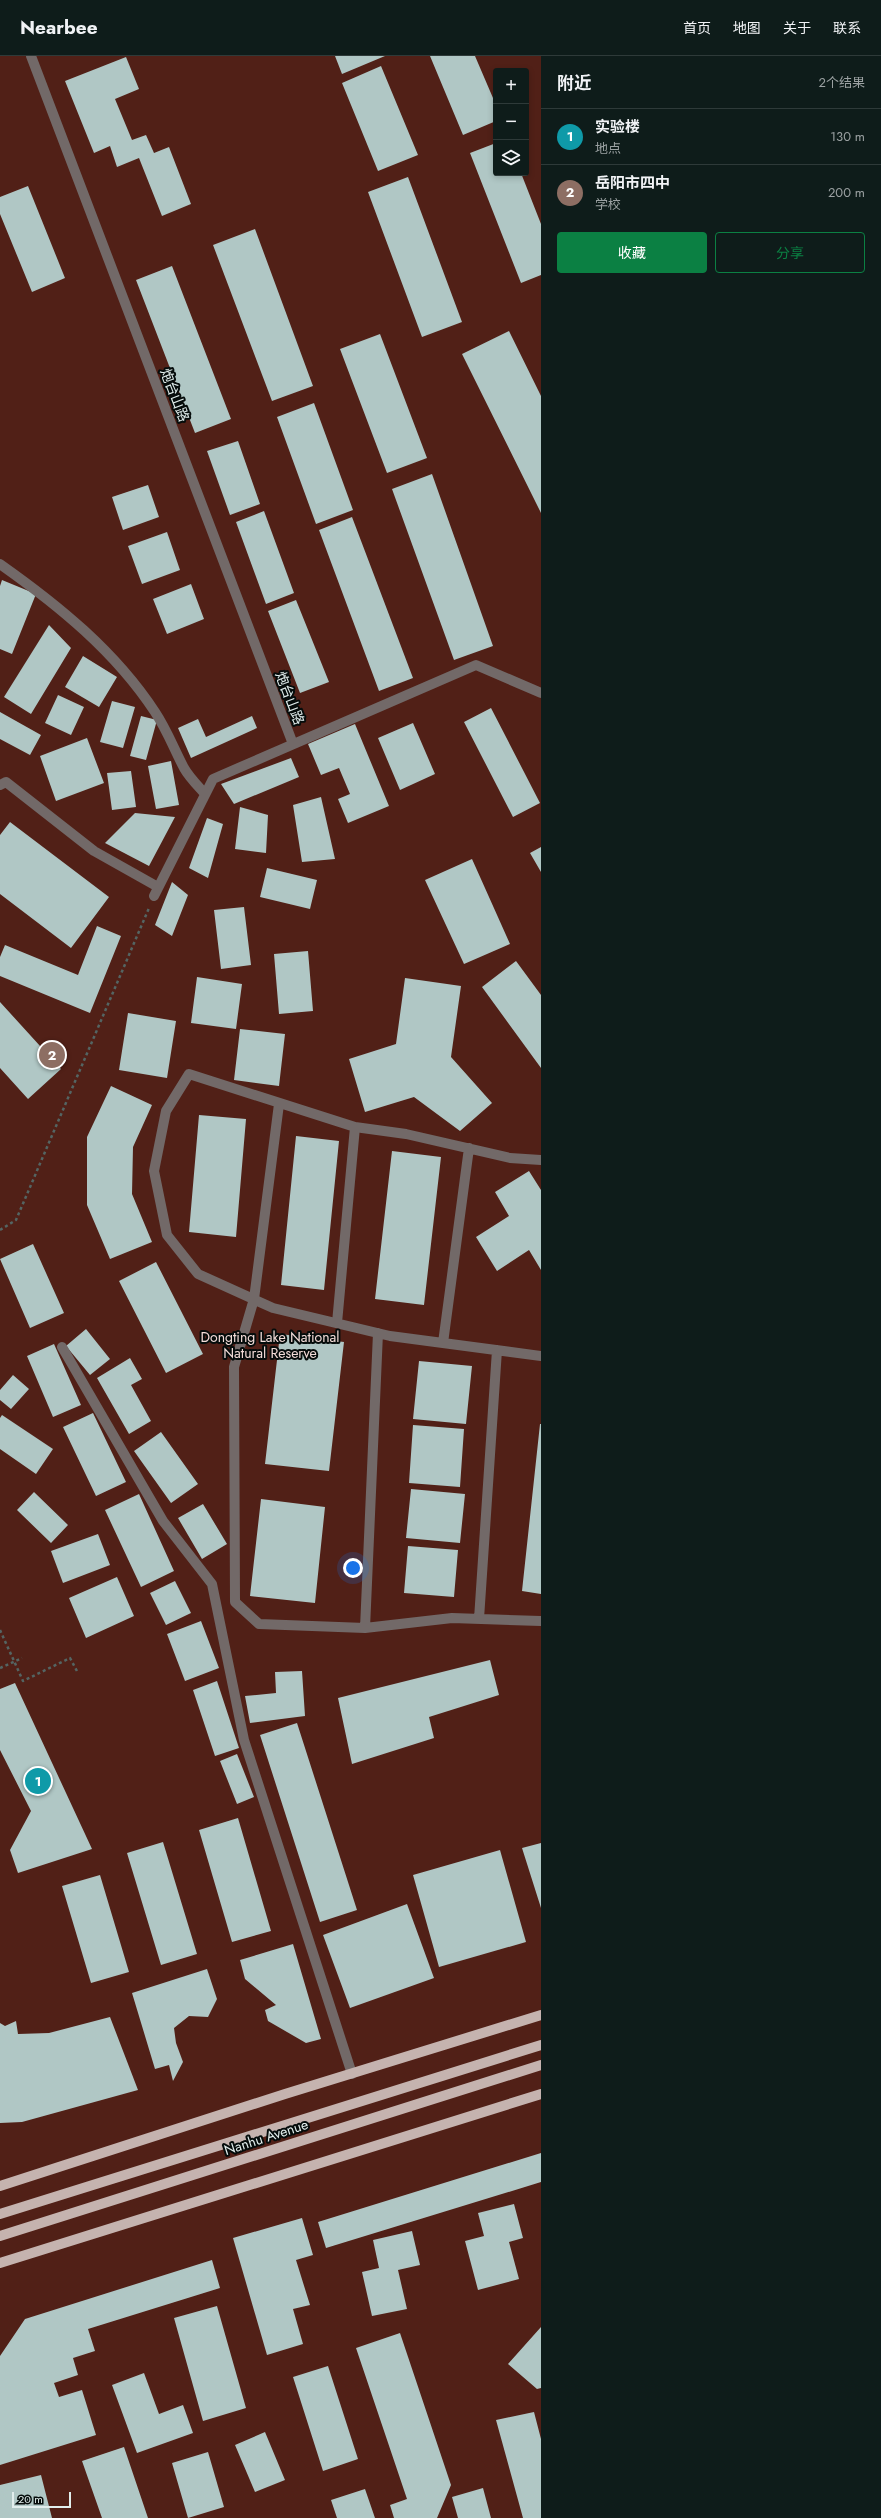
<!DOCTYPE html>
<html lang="zh">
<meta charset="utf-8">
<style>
body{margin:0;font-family:Jost,"Noto Sans SC",sans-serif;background:#1c2927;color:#f1f3f6}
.controls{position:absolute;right:12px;top:12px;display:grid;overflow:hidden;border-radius:4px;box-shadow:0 2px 6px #0003}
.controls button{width:36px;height:36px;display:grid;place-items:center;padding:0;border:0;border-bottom:1px solid #2e3a39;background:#0e1c1a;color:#f1f3f6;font:20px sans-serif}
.scale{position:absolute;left:12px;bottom:10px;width:59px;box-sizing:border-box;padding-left:4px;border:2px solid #e2eeed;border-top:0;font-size:11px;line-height:14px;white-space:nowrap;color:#e2eeed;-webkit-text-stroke:3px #050c0b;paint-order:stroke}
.you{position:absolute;left:353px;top:1512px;width:14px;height:14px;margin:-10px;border:3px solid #fff;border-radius:50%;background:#1a73e8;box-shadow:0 0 0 6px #1a73e833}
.badge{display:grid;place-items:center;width:26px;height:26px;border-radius:50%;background:#0b8043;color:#fff;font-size:13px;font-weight:700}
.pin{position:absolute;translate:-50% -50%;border:2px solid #fff;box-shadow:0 1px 4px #0006}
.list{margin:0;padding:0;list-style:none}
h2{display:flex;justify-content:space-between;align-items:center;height:52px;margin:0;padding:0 16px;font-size:17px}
h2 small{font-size:13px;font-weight:400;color:#9ba1a2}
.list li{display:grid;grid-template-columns:26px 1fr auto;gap:12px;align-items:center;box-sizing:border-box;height:56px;padding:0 16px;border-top:1px solid #2e3a39}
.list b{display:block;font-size:15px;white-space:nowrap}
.list p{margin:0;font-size:13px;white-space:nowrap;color:#9ba1a2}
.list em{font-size:13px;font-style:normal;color:#9ba1a2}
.actions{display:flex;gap:8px;padding:12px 16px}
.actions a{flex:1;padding:9px 0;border:1px solid #0b8043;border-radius:4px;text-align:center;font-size:14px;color:#0b8043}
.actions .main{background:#0b8043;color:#fff}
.icon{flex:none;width:22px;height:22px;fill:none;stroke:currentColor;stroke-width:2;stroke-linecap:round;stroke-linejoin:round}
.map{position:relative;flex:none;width:541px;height:2462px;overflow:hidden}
header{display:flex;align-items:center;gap:24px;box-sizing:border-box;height:56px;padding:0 20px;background:#0e1c1a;border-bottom:1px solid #2e3a39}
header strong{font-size:19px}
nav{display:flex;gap:22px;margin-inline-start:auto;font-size:14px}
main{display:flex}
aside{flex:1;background:#0e1c1a}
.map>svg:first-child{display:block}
.green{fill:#512017;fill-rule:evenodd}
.building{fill:#b0c7c5}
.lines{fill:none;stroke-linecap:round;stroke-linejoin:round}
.path{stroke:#546563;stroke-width:2.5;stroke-dasharray:3 3;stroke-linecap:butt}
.minor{stroke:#726968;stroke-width:10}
.major{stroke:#c5b3af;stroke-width:10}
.labels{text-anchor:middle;stroke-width:4;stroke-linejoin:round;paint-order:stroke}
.street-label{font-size:14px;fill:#e2eeed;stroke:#050c0b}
.park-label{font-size:14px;fill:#f3dcd8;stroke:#050c0b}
</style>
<header>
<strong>Nearbee</strong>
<nav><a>首页</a><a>地图</a><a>关于</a><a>联系</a></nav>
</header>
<main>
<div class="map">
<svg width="541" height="2462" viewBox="0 0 541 2462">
<rect width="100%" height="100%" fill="#122523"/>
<path class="green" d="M0 0H541V2462H0ZM496 15H526V117H496Z"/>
<path class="building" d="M335 0H385L342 18Z
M430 0H475L496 49V65L463 79Z
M126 1 139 33 115 43 132 84 146 79 154 97 169 91 191 148 162 160 139 102 117 111 110 90 94 97 65 25Z
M381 10 418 99 378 115 342 27Z
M496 87V117H521L541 168V219L521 227 470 97Z
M408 121 462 266 422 281 368 136Z
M28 130 65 222 32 236 0 158V141Z
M255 173 313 330 272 345 213 189Z
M172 210 231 363 195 377 136 224Z
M509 275 541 340V457L462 298Z
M380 278 427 402 387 417 340 293Z
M314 347 353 454 316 468 277 361Z
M238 385 260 448 230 459 207 395Z
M432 418 493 590 454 604 392 433Z
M148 429 159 461 123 474 112 441Z
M264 455 294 537 266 548 236 466Z
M352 461 413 622 379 635 319 474Z
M167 476 180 514 142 528 128 490Z
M2 524 36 538 12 598 0 593V530Z
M191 528 204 563 167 578 153 543Z
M296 544 329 626 300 637 268 555Z
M49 569 71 592 31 658 4 641Z
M83 600 117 621 99 651 65 631Z
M58 639 84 651 71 679 45 667Z
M112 645 135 651 123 692 100 686Z
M491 652 540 747 513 761 464 666Z
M0 656 41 679 30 699 0 683Z
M141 660 157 664 146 704 130 700Z
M252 660 257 672 191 702 178 672 198 663 206 681Z
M413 667 435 718 400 734 378 682Z
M355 668 389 750 348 767 338 743 350 738 339 712 321 719 308 688Z
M87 682 104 727 56 745 40 700Z
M291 702 299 721 234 748 221 728Z
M171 705 179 749 156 753 148 710Z
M131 715 136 751 112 754 107 717Z
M321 741 335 803 302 806 293 749Z
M240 751 268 759 266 797 235 793Z
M135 757 175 761 149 810 105 787Z
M207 762 223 768 208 822 189 812Z
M10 766 109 841 71 892 0 838V779Z
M541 791V816L530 797Z
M472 803 510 888 464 908 425 824Z
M267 812 317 824 310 853 260 841Z
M172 826 188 839 172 880 155 869Z
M244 851 251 909 221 913 214 854Z
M97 870 121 880 90 957 0 920V901L5 889 78 919Z
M308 895 313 955 279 958 274 898Z
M516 905 541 939V1012L482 931Z
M197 921 242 928 236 973 191 967Z
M405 922 461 930 451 1001 492 1047 460 1075 414 1041 365 1056 349 1003 396 988Z
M0 946 61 1013 28 1043 0 1012Z
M128 957 176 965 167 1022 119 1014Z
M240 973 285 978 279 1030 234 1024Z
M111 1030 152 1049 133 1091 132 1138 152 1186 110 1203 87 1149V1081Z
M199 1059 246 1063 236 1181 189 1176Z
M296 1080 339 1085 324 1234 281 1229Z
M392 1095 441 1101 424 1249 375 1243Z
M529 1115 541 1134V1214L529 1194 497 1215 476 1181 509 1160 495 1136Z
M33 1188 64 1257 30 1272 0 1203Z
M156 1206 203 1298 166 1317 119 1225Z
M86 1273 110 1303 90 1319 66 1290Z
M280 1278 344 1286 329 1415 265 1408Z
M54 1288 81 1349 53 1361 27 1300Z
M130 1302 142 1323 131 1329 151 1365 129 1378 97 1322Z
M419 1305 472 1310 466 1368 413 1363Z
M13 1319 29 1333 11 1353 0 1344V1334Z
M93 1357 126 1426 96 1440 63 1371Z
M2 1359 53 1393 36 1418 0 1393V1362Z
M540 1368H541V1538L522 1535Z
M413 1369 464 1373 460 1431 409 1427Z
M161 1376 198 1428 171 1447 134 1395Z
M411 1433 465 1438 460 1487 406 1482Z
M34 1436 68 1469 51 1487 17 1454Z
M139 1438 174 1515 141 1531 105 1454Z
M261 1443 325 1451 315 1547 250 1540Z
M203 1448 227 1488 202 1503 178 1462Z
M98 1478 110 1509 63 1527 51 1495Z
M408 1490 458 1494 454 1541 404 1537Z
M117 1521 134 1560 86 1582 69 1542Z
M175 1525 191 1557 166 1569 150 1537Z
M201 1565 219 1612 185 1625 167 1578Z
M490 1604 499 1639 429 1661 434 1682 352 1708 338 1642Z
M302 1615 305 1660 250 1667 245 1640 276 1637 275 1616Z
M217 1625 239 1692 215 1700 193 1634Z
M15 1627 92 1793 18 1817 10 1794 31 1755 0 1694V1633Z
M297 1667 357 1854 320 1866 260 1679Z
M237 1698 254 1741 237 1748 220 1705Z
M238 1762 271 1875 232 1886 199 1774Z
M163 1786 197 1898 161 1909 127 1797Z
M541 1787V1852L522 1792Z
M500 1794 526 1886 439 1911 413 1819Z
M100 1819 129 1916 91 1927 62 1830Z
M407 1848 434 1922 350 1952 323 1879Z
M293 1888 321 1983 306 1987 268 1965 265 1954 276 1949 245 1923 240 1904Z
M207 1913 217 1943 208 1961 189 1960 174 1972 176 1987 183 2006 173 2025 169 2009 155 2013 132 1937Z
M110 1961 138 2034 22 2066 0 2067V1967L5 1970 16 1965 18 1978 49 1977Z
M541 2097V2126L326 2192 318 2166Z
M514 2148 523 2182 509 2186 519 2223 478 2234 465 2185 484 2180 478 2157Z
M302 2162 313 2199 296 2204 310 2249 293 2253 303 2288 267 2299 233 2182Z
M412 2175 420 2209 398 2214 407 2253 372 2260 362 2216 379 2212 373 2184Z
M212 2204 220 2232 88 2273 95 2295 73 2302 78 2319 54 2327 59 2341 82 2334 96 2379 0 2409V2300L25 2263Z
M217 2250 246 2352 203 2365 174 2262Z
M541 2271V2332L537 2333 508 2308Z
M400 2277 451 2429 437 2462H394L390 2449 407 2443 356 2292Z
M328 2310 358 2403 323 2415 293 2321Z
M144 2317 159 2358 183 2349 193 2377 137 2397 112 2329Z
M534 2356 541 2383V2462H523L496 2364Z
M265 2376 285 2424 255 2436 235 2389Z
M124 2391 148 2462H102L82 2405Z
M208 2396 224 2451 188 2462 172 2407Z
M41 2419 52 2462H0V2429Z
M483 2432 491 2462H458L452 2441Z
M365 2433 375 2462H337L331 2444Z"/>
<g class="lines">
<path class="path" d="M0 1174 16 1164 149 852
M0 1574 23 1625 70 1602 78 1617
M0 1612 22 1602"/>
<path class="minor" d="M31 0 293 688
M0 508C58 549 115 595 155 656 167 674 174 693 184 712 189 721 198 730 205 738
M0 729 6 726 94 795 158 831
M154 840 213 723 476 609 541 637
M279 1048 254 1243 234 1311 235 1546 259 1568 365 1572 452 1562 541 1565
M541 1104 510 1102 406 1078 355 1071 189 1018 166 1055 154 1115 167 1179 198 1218 273 1252 390 1280 541 1300
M337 1267 355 1071
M443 1287 469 1092
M62 1291 163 1465 212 1528 244 1684 352 2018
M479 1563 497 1294
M365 1572 378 1277"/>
<path class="major" d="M0 2130 285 2038 541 1959
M0 2158 541 1989
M0 2180 541 2009
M0 2207 541 2038"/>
</g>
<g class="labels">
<g class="street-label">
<text transform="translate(175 339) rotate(69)" y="5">炮台山路</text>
<text transform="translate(290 642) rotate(69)" y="5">炮台山路</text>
<text transform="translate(266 2081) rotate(-18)" y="5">Nanhu Avenue</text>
</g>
<g class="park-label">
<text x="270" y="1286">Dongting Lake National<tspan x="270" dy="16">Natural Reserve</tspan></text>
</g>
</g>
</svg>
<div class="controls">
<button>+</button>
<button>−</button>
<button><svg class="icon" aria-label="layers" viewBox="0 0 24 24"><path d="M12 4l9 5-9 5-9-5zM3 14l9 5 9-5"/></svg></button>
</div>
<div class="scale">20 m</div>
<div class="you"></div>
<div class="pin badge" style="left:38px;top:1725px;background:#0f9aa8">1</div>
<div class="pin badge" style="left:52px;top:999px;background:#8d6e63">2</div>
</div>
<aside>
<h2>附近<small>2个结果</small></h2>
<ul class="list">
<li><span class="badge" style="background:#0f9aa8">1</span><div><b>实验楼</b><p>地点</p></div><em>130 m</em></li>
<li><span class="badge" style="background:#8d6e63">2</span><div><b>岳阳市四中</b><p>学校</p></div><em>200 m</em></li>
</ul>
<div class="actions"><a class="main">收藏</a><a>分享</a></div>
</aside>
</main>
